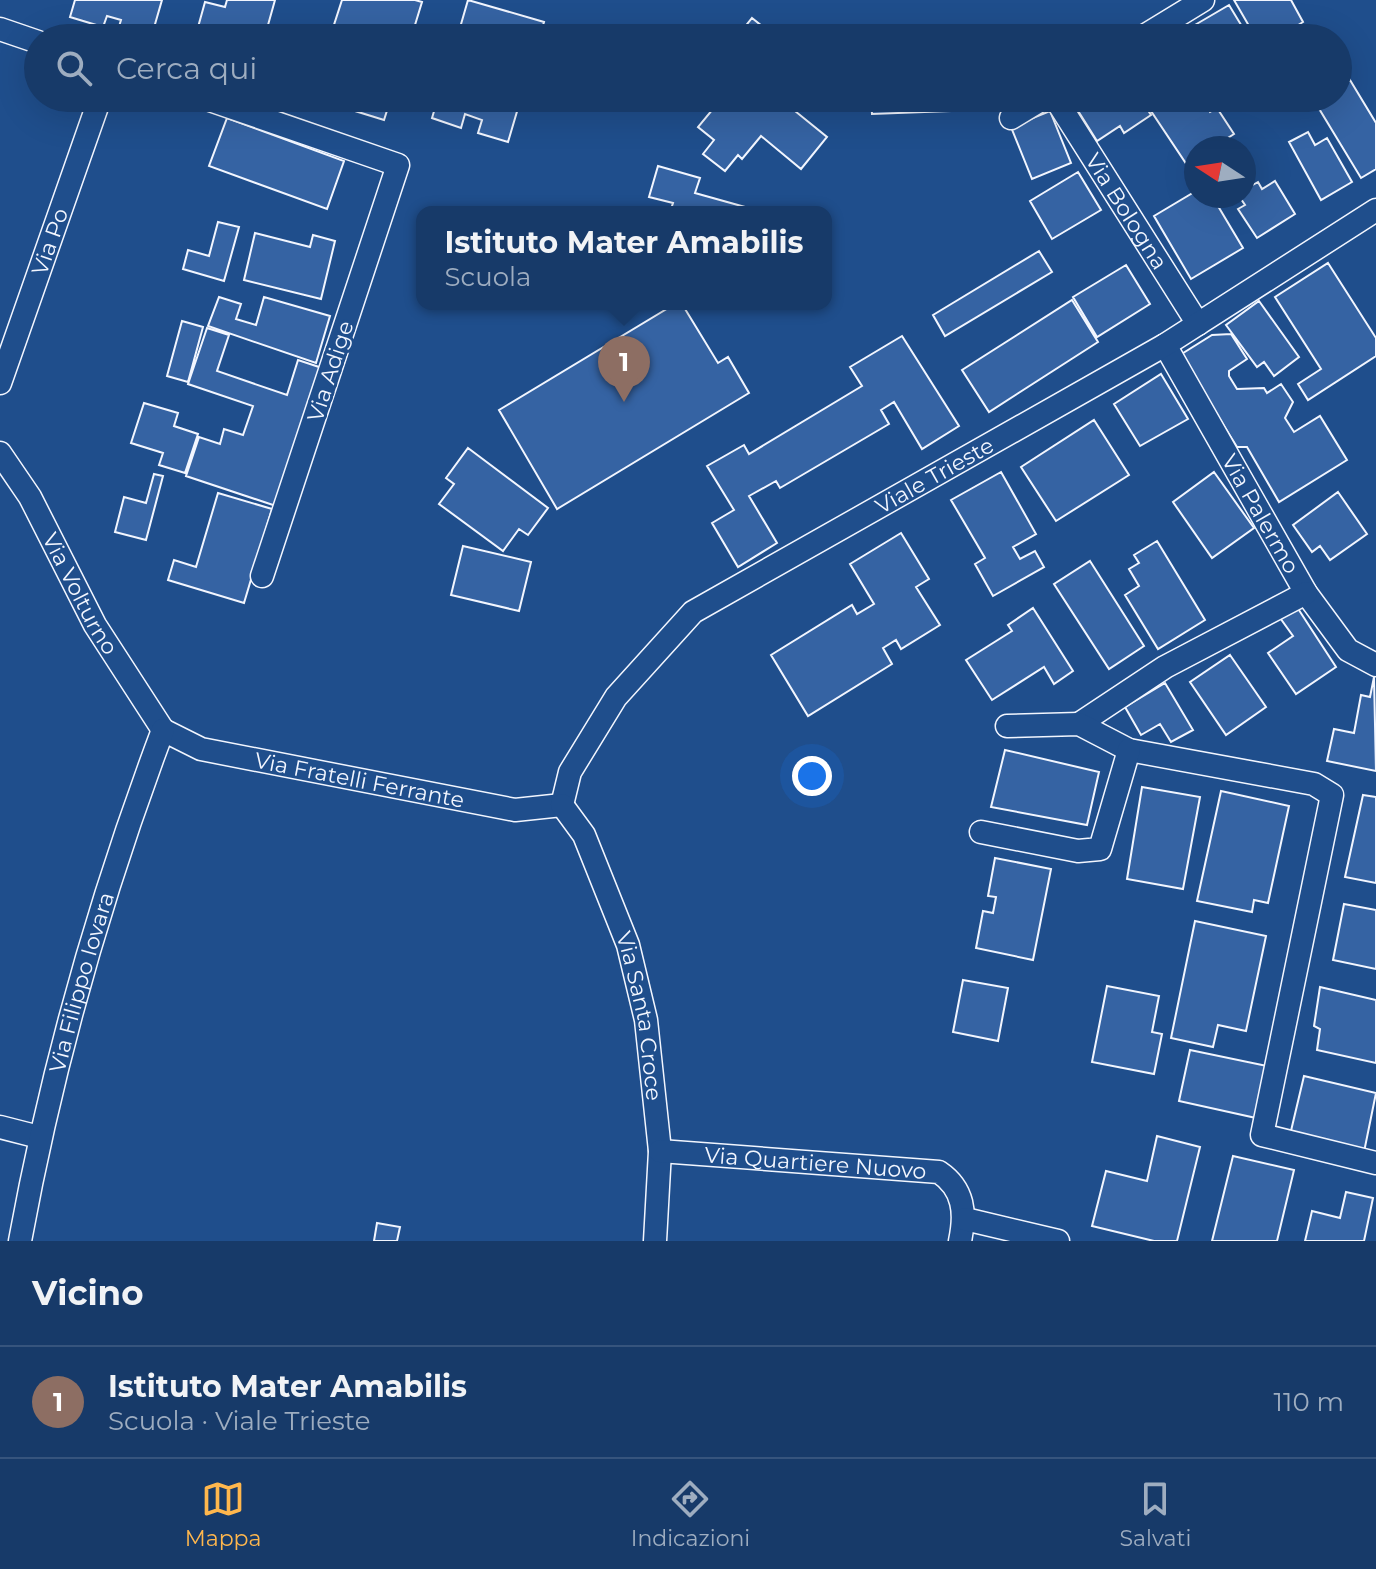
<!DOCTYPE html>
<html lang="it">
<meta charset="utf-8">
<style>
body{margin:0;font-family:Montserrat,sans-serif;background:#244571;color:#f1f3f6}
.compass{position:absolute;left:1184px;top:136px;width:72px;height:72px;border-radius:50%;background:#173a69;box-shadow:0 8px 32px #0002;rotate:282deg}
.you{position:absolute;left:812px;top:776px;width:28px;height:28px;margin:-20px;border:6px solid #fff;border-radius:50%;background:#1a73e8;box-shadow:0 0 0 12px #1a73e833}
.badge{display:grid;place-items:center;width:52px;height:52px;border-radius:50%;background:#ffb74d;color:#fff;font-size:26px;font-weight:700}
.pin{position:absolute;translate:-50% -66px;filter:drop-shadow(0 2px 4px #0008)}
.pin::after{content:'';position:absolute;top:42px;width:28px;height:24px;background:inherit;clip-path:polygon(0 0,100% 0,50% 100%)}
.popup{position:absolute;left:416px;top:206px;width:416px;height:104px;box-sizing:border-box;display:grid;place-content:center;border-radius:16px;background:#173a69;filter:drop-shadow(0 2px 6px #0005);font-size:26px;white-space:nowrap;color:#9eadc0}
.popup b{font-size:30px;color:#f1f3f6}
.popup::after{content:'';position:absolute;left:50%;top:100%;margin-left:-16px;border:16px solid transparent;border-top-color:#173a69}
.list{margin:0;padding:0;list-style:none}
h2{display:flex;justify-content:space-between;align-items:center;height:104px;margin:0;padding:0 32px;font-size:34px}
h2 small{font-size:26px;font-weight:400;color:#9eadc0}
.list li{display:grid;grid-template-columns:52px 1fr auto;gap:24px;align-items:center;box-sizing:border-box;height:112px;padding:0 32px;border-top:2px solid #36547d}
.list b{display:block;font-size:30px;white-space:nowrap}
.list p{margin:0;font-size:26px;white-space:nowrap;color:#9eadc0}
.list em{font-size:26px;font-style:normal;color:#9eadc0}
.icon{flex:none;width:44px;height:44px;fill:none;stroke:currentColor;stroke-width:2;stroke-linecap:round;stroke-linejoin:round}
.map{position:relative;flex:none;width:1376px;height:1241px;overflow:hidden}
.search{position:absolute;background:#173a69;box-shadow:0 8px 32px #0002;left:24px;right:24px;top:24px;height:88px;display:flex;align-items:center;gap:20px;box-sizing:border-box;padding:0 28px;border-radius:44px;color:#9eadc0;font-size:30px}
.sheet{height:216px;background:#173a69}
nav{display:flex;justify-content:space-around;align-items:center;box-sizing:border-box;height:112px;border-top:2px solid #36547d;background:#173a69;font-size:22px;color:#9eadc0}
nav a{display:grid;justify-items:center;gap:4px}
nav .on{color:#ffb74d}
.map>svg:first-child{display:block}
.building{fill:#3563a3;stroke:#f2f6ff;stroke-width:2}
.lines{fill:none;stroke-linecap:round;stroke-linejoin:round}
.street-casing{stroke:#f2f6ff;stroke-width:25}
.street{stroke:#1f4e8c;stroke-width:22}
.labels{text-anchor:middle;stroke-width:6;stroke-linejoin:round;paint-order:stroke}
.street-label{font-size:22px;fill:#f2f6ff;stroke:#1f4e8c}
</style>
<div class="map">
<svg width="1376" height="1241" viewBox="0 0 1376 1241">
<rect width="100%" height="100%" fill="#1f4e8c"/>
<path class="building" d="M75 0H162L151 38H135L117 33 121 20 107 16 103 27 70 17Z
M227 0H275L268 25 281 29 278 38H195L205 2 225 7Z
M342 0H415L422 2 411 38H342L343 35 332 31Z
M468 0 544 22 539 38H457Z
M1234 0H1291L1303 22 1277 38H1256Z
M1229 5 1249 38H1193L1188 29Z
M752 18 777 38H736Z
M924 28V38H869V30Z
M1350 80 1376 123V169L1361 178 1315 102 1322 98H1338V88Z
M359 98H391L384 120 355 111Z
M438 98H521L508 142 478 133 482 120 465 114 461 128 432 118Z
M722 98H798L790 107 827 137 801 169 761 136 742 159 738 155 725 171 703 154 714 140 698 127Z
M871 98H1004V109L872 114Z
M1070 98H1140L1151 115 1124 133 1120 126 1097 141Z
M1171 98H1200L1210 112 1217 108 1234 134 1212 148H1196V159L1187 165 1151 111Z
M1050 111 1071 163 1032 179 1011 127Z
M227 118 344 161 327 209 209 166Z
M1308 132 1315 145 1327 138 1352 182 1321 200 1289 142Z
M658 166 700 178 695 193 763 212H670L673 203 649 197Z
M1078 172 1101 210 1052 239 1030 201Z
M1275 181 1295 214 1257 238 1238 209 1245 205 1239 196H1244V190L1258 182 1262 189Z
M1196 191V196H1212L1243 248 1191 279 1154 216Z
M218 222 239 227 224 281 183 269 188 250 209 256Z
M255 233 310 247 313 235 335 241 321 299 244 280Z
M1039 251 1052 272 945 336 933 315Z
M1328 263 1376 338V356L1308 400 1298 384 1321 369 1275 297Z
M1126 265 1150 304 1097 337 1073 297Z
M219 297 241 304 236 319 256 325 264 297 330 316 316 363 208 326Z
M1072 300 1098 342 989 412 962 370Z
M1259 301 1299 357 1274 376 1264 362 1257 367 1226 325Z
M675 304H682L718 363 728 357 749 393 557 509 499 410Z
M182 321 203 327 188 382 167 376Z
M207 328 229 335 217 371 287 395 298 360 322 368 276 506 186 476 199 437 220 444 224 429 243 435 253 406 188 384Z
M1231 334 1247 359 1229 371V376L1237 389 1264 388 1267 393 1281 384 1293 402 1285 418 1294 432 1320 416 1347 460 1279 502 1247 447H1237L1180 355 1212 335Z
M902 336 959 426 922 449 894 402 881 410 889 424 780 488 776 481 749 496 777 543 738 567 712 523 734 510 707 466 744 445 749 454 862 386 850 367Z
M1161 374 1188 419 1140 446 1114 404Z
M144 403 178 413 174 426 198 434 185 473 159 465 163 453 131 443Z
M1094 420 1129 475 1056 521 1021 467Z
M468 448 548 508 528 535 519 529 503 551 439 504 454 484 446 478Z
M1001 472 1036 534 1013 547 1020 559 1035 551 1044 567 993 596 975 564 985 558 951 500Z
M1214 472 1254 528 1212 558 1173 502Z
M154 474 163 476 146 540 115 532 124 497 146 503Z
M1338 492 1367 534 1330 560 1320 546 1312 552 1293 525Z
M218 493 272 509 244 603 168 580 174 560 196 567Z
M901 533 929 579 916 587 940 625 901 649 896 640 883 648 892 664 808 716 771 655 852 605 857 614 874 604 850 564Z
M1157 541 1205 620 1158 649 1125 595 1139 586 1129 569 1139 563 1134 555Z
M463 546 531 562 519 611 451 595Z
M1090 561 1144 646 1109 669 1054 584Z
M1295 604 1336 667 1296 694 1268 653 1293 636 1278 615Z
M1033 608 1073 671 1054 684 1044 667 992 700 966 660 1012 631 1008 625Z
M1230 655 1266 707 1226 735 1190 682Z
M1374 677 1376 771 1327 761 1334 729 1354 733 1361 695 1370 697Z
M1165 683 1193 730 1171 742 1160 724 1141 735 1125 707Z
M1005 750 1099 772 1087 825 991 807Z
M1142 787 1200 797 1183 889 1127 879Z
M1221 791 1289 806 1268 903 1254 900 1252 912 1197 901Z
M1363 795 1376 797V883L1345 877Z
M995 858 1051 869 1033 960 976 948 983 911 993 913 996 897 988 896Z
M1344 904 1376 910V969L1333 960Z
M1195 921 1266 936 1246 1031 1218 1025 1213 1047 1171 1038Z
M963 980 1008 988 998 1041 953 1032Z
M1107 986 1159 996 1152 1032 1162 1034 1154 1074 1092 1062Z
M1320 987 1376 1000V1063L1317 1050 1320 1029 1314 1026Z
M1190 1050 1267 1066 1256 1118 1179 1101Z
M1304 1076 1376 1093 1364 1152 1290 1135Z
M1157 1136 1200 1147 1177 1241H1154L1092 1226 1106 1171 1147 1181Z
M1233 1156 1294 1170 1277 1241H1212Z
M1346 1192 1373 1198 1364 1241H1305L1312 1211 1340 1218Z
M377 1223 400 1227 397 1241H374Z"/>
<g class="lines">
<defs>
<g id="street">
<path d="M0 29 38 42"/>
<path d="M1141 38 1203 0"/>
<path d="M204 98 398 165 262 576"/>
<path id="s1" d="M1055 98 1198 324"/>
<path d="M1011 118 1044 98"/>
<path id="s2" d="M1165 345 1306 593 1348 650 1376 665"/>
<path id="s3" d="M0 383 100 98"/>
<path id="s4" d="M0 453 30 497 95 625 163 730"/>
<path d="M1079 724 1165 667 1306 593"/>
<path d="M1007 726 1079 724 1129 750 1314 784 1332 795 1262 1135 1376 1163"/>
<path id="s5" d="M163 730 201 749 515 810 562 805"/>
<path id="s6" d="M562 805 570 772 616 697 693 612 1165 345 1376 210"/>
<path id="s7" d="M562 805 584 835 628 945 646 1020 660 1151 655 1241"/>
<path d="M981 832 1078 851 1100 849 1129 750"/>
<path d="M0 1127 39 1137"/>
<path id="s8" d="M660 1151 939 1172C964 1189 966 1213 960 1241"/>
<path d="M965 1219 1058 1241"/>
<path id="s9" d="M20 1241C52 1066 100 897 163 730"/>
</g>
</defs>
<use href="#street" class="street-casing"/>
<use href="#street" class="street"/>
</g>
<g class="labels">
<g class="street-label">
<text dy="8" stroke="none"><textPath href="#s1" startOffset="134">Via Bologna</textPath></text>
<text dy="8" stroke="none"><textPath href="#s3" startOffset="150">Via Po</textPath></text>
<text transform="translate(330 371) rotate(-72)" y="8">Via Adige</text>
<text dy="8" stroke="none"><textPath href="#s6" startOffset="514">Viale Trieste</textPath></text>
<text dy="8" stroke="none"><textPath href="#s2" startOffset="194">Via Palermo</textPath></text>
<text dy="8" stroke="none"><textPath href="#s4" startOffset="162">Via Volturno</textPath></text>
<text dy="8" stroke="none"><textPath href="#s5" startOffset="204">Via Fratelli Ferrante</textPath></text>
<text dy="8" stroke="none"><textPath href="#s9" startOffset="266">Via Filippo Iovara</textPath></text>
<text dy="8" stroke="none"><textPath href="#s7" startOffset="228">Via Santa Croce</textPath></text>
<text dy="8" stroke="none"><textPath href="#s8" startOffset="156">Via Quartiere Nuovo</textPath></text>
</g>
</g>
</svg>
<svg class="compass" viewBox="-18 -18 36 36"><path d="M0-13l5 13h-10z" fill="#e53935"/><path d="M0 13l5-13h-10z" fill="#9eadc0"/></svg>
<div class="you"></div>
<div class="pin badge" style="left:624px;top:402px;background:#8d6e63">1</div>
<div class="popup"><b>Istituto Mater Amabilis</b>Scuola</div>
<div class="search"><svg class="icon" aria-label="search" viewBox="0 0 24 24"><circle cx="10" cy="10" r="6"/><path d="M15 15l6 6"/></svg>Cerca qui</div>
</div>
<section class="sheet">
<h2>Vicino<small></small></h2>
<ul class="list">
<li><span class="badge" style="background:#8d6e63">1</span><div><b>Istituto Mater Amabilis</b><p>Scuola · Viale Trieste</p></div><em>110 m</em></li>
</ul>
</section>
<nav>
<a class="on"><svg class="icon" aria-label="map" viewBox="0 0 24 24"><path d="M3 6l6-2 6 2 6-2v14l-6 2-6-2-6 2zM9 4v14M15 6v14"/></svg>Mappa</a>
<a><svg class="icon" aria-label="directions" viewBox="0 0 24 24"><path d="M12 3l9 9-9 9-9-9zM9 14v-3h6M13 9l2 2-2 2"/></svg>Indicazioni</a>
<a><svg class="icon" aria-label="saved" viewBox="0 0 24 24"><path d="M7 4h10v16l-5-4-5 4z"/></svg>Salvati</a>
</nav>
